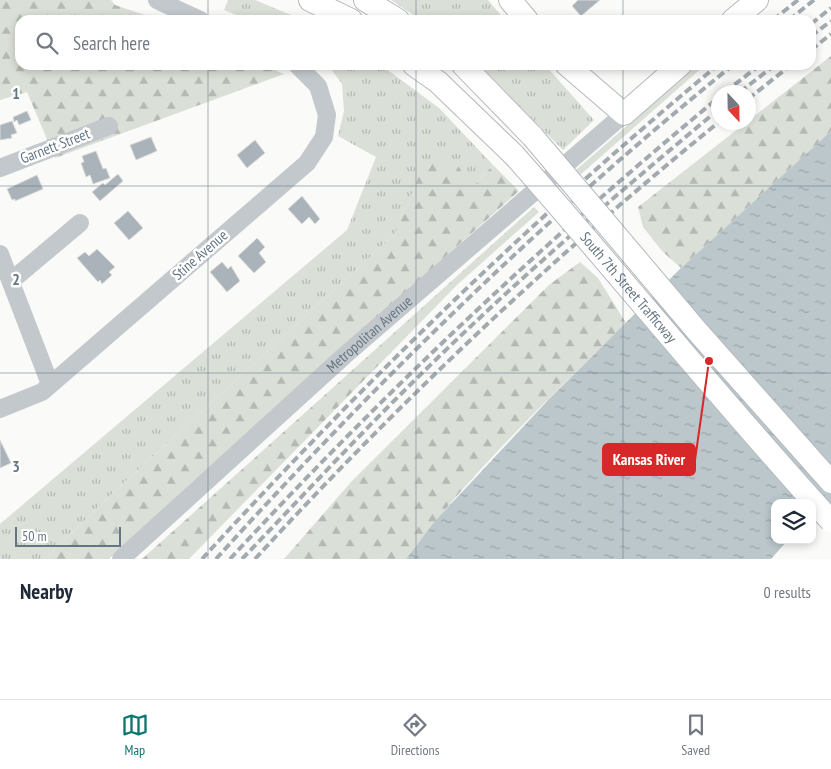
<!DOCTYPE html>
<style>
body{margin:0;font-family:"PT Sans Narrow",sans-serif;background:#f6f6f7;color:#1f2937}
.controls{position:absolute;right:15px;bottom:15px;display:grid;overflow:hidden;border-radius:10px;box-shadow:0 2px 8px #0003}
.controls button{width:45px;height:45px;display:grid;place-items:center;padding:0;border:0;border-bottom:1px solid #e0e1e3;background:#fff;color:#1f2937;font:25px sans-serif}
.compass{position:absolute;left:711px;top:85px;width:45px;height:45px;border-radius:50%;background:#fff;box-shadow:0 2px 8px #0003;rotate:158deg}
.scale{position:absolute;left:15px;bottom:12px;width:106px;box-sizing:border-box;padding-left:5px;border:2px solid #657683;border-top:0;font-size:14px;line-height:18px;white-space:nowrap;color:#657683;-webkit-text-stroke:4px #fff;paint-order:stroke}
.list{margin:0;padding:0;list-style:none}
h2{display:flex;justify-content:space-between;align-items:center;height:65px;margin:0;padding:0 20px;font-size:21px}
h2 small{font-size:16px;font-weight:400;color:#747a83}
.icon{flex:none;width:28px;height:28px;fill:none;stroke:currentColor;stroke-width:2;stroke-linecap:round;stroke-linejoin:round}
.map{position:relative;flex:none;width:831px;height:559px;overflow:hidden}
.search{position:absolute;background:#fff;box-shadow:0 2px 8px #0003;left:15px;right:15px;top:15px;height:55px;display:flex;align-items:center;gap:12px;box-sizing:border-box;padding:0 18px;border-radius:15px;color:#747a83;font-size:19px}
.sheet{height:140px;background:#fff}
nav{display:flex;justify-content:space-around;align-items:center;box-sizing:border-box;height:70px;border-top:1px solid #e0e1e3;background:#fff;font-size:14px;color:#747a83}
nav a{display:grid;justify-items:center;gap:2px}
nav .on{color:#0f766e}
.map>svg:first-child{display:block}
.grass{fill:url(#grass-tufts)}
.forest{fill:url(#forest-firs)}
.water{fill:url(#water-ripples)}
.building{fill:#aab3b9;stroke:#dcdcda}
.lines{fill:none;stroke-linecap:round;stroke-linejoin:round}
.major-casing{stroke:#b5babe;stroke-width:24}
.minor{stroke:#c3c8cc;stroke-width:18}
.major{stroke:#fff;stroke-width:22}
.rail{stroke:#a2aab0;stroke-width:4;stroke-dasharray:8 4;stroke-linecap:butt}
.major-bridge-casing{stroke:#b5babe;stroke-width:24;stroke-linecap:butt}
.major-bridge{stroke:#fff;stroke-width:22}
.grid{fill:none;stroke:#657683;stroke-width:1;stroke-opacity:0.55}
.labels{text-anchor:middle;stroke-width:5;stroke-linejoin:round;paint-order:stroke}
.street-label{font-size:15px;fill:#657683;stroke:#fff}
.grid-label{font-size:16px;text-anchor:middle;font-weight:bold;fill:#657683;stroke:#fff;stroke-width:5;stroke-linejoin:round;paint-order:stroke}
.leader{fill:none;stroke:#d62828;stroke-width:2}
.callout-dot{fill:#d62828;stroke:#fff;stroke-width:2}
.callout{fill:#d62828;stroke:#d62828;stroke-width:2}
.callout-label{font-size:16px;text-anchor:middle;font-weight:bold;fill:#fff}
</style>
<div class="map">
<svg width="831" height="559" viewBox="0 0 831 559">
<defs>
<pattern id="grass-tufts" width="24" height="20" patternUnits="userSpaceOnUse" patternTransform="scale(1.25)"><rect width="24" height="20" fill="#dadfd7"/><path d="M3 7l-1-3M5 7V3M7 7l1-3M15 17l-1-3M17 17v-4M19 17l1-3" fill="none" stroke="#b4b9b4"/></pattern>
<pattern id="forest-firs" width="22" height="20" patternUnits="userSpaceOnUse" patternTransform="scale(1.25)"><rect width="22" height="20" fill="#dadfd7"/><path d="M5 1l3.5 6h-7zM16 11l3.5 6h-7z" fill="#b4b9b4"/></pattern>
<pattern id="water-ripples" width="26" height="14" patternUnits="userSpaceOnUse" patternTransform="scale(1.25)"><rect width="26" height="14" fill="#bbc7cb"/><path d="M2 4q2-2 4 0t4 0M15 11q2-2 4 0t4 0" fill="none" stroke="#9ca6aa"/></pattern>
</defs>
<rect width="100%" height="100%" fill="#fafaf8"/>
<path class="grass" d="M228 0H255L303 20H248L224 10Z
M391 0H488L505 20H421Z
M328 65H381L439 108 493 165 471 189 424 164 395 234 112 494 45 559H0V524L347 230 376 157 338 136 344 111 342 84Z
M478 65H545L594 120 563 150Z
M697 65H705L580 175 576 170Z"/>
<path class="forest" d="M0 0H111L115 5 160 20H20V65H264L284 74 55 158 27 92 0 100Z
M831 56V131L681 268 662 251 643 227 638 207Z
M424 163 459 167 471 189 493 165 519 191 190 484 109 559H45L112 494 395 234Z
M534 207 539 212 457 285 189 559H142Z
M580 262 598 278 626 323C549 398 470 473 406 559H284L351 482 549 285Z"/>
<path class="water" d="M831 131V511L812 521V503H775V540H788L771 559H406L435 521 549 399 681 268Z"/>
<path class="building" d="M578 0H600L581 16 572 6Z
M27 111 31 120 19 125 17 120 14 122 13 117Z
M12 121 17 133 11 135 12 138 0 140V125Z
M151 137 157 151 136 160 130 145Z
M255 140 265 153 247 168 237 155Z
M96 151 103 169 106 168 110 178 93 184 90 175 86 177 81 163 84 162 82 156Z
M118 174 123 181 100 201 92 192 103 183 105 185Z
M37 175 43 189 15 201V199L12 200 7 189Z
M302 196 320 219 315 224 309 217 302 224 288 209Z
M128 211 143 228 129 240 114 223Z
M257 238 265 247 259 253 266 262 254 273 238 256Z
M97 249 115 267 109 272 112 275 102 284 100 280 98 282 77 258 85 252 89 256Z
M222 262 228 269 231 266 240 281 227 292 210 272Z
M0 440 11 463 0 468Z"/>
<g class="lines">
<defs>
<path id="major" d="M310 0 351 20
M365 0 398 20
M510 0 527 20
M733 20 757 0
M414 65 438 82 514 155
M463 65 533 137
M567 65 624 114 680 65"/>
</defs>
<use href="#major" class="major-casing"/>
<g class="minor">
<path d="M157 0 200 20"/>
<path d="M0 168 109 126"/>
<path d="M0 254 50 384"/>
<path d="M11 281 80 223"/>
<path d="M0 409 42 392 307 163 324 137 327 115 318 86 297 65"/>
<path id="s1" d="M121 559 344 356 624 114"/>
</g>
<use href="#major" class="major"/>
<path class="rail" d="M773 20 798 0
M789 20 814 0
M811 24 831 8
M811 36 831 21
M811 50 831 34
M725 92 760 65
M740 92 775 65
M748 99 791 65
M202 559C363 383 534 217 718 65
M216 559C376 382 547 215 733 65
M230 559C382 394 545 241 718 98
M242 559C299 500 355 439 413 382 510 286 613 197 718 110
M255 559C399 402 554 256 719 122"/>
<defs>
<g id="major-bridge">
<path d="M533 137 697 331 831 482"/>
<path id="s2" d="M514 155C621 276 722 402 831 521"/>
</g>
</defs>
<use href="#major-bridge" class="major-bridge-casing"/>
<use href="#major-bridge" class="major-bridge"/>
</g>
<path class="grid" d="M208 0V20M416 0V20M623 0V20M208 65V559M416 65V559M623 65V559M0 186H831M0 373H831"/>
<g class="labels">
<g class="street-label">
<text transform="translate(55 146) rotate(-21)" y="5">Garnett Street</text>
<text transform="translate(200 255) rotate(-41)" y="5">Stine Avenue</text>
<text dy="5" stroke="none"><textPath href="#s2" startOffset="175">South 7th Street Trafficway</textPath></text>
<text dy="5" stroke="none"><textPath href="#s1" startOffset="335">Metropolitan Avenue</textPath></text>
</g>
</g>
<g class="grid-label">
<text x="16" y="99">1</text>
<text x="16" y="285">2</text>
<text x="16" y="472">3</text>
</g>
<path class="leader" d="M709 361L695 460"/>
<circle class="callout-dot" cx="709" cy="361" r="5"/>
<rect class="callout" x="603" y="444" width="92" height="31" rx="5"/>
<g class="callout-label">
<text x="649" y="465">Kansas River</text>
</g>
</svg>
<div class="controls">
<button><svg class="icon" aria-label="layers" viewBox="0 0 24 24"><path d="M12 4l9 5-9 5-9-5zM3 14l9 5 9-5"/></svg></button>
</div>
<svg class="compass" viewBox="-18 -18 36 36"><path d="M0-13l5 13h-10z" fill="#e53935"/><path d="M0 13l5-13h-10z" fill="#747a83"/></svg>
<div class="scale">50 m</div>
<div class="search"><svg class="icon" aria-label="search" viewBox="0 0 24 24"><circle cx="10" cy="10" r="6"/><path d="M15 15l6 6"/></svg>Search here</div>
</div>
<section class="sheet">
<h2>Nearby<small>0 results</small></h2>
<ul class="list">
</ul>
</section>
<nav>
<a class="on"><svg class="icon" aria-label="map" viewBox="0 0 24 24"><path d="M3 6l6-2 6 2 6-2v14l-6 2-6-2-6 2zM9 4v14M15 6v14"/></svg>Map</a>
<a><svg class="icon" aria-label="directions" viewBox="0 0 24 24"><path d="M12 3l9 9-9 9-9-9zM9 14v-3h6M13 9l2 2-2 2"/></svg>Directions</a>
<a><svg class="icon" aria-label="saved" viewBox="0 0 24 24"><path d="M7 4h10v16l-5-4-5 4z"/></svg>Saved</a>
</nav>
